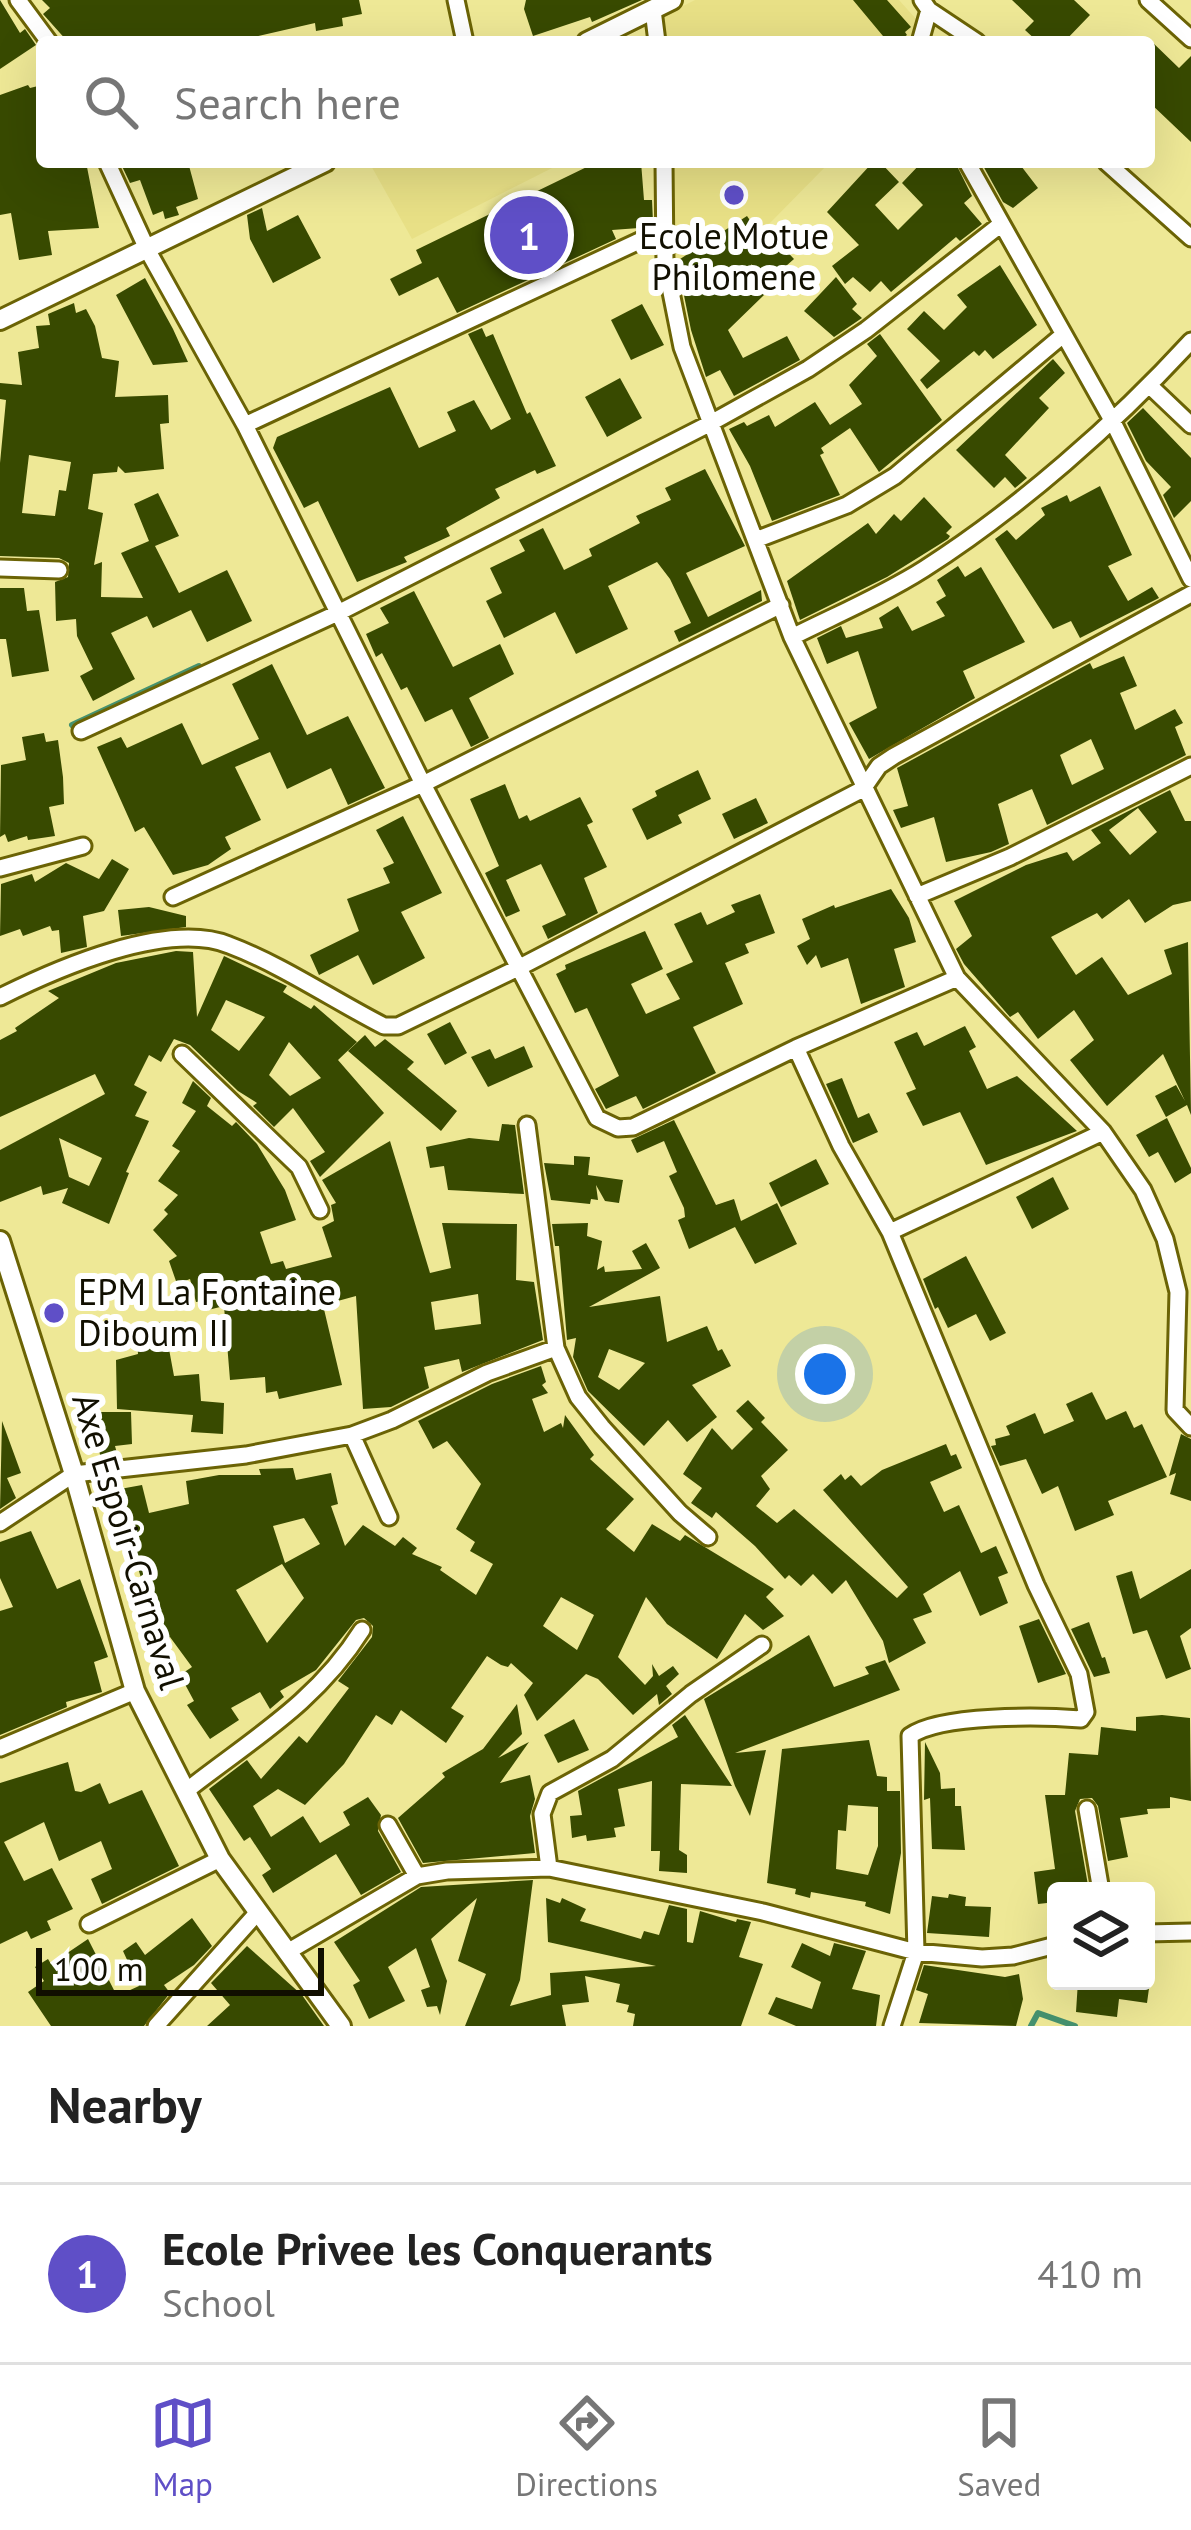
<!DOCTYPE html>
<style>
body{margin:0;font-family:"PT Sans",sans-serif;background:#f6f6f6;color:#222}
.controls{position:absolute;right:36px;bottom:36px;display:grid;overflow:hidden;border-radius:12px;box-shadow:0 12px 48px #0002}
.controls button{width:108px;height:108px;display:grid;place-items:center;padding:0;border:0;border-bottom:3px solid #e0e0e0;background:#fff;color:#222;font:60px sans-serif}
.scale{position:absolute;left:36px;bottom:30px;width:288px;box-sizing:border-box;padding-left:12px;border:6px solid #110f00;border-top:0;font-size:33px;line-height:42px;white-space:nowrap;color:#110f00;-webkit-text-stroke:9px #fff;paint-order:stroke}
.you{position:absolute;left:825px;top:1374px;width:42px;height:42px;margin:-30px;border:9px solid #fff;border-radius:50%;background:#1a73e8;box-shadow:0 0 0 18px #1a73e833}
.badge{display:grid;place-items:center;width:78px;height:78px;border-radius:50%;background:#5f4fc7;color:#fff;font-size:39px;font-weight:700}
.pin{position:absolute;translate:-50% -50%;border:6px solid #fff;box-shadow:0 3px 12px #0006}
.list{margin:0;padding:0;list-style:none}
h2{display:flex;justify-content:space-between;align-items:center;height:156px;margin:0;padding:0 48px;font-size:51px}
h2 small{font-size:39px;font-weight:400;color:#767676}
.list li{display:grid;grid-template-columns:78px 1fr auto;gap:36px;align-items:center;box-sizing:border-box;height:180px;padding:0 48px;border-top:3px solid #e0e0e0}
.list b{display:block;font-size:45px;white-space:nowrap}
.list p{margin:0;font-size:39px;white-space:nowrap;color:#767676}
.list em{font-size:39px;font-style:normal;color:#767676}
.icon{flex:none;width:66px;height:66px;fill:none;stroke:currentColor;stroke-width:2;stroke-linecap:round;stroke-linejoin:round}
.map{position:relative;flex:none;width:1191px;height:2026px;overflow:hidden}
.search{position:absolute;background:#fff;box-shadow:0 12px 48px #0002;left:36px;right:36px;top:36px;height:132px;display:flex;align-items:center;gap:30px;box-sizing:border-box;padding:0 42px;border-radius:12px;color:#767676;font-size:45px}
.sheet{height:336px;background:#fff}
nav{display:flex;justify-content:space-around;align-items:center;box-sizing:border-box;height:168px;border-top:3px solid #e0e0e0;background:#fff;font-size:33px;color:#767676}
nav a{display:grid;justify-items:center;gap:6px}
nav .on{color:#5f4fc7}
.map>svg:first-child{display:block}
.built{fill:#e8e086}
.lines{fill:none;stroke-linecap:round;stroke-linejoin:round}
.stream{stroke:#46926f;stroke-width:6}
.building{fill:#384a00;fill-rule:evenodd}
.minor-casing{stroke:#6b6305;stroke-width:21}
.tertiary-casing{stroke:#6b6305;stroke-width:24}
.minor{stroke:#fff;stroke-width:15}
.tertiary{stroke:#fff;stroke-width:18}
.poi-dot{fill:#5f4fc7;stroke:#fff;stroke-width:4.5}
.labels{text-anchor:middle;stroke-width:12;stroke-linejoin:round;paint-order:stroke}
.poi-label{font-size:36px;fill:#110f00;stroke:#fff}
.street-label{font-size:36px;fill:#110f00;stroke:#fff}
</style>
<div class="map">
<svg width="1191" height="2026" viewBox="0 0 1191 2026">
<rect width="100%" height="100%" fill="#eee896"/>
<path class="built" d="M695 0H899L916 19V42H662L661 17Z
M369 162H564L412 239Z
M669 162H830L770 223 675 275Z"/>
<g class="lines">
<path class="stream" d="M72 725 199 666
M1031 2026 1038 2013 1075 2026"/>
</g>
<path class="building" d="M0 0 20 33 25 29 36 45 0 69Z
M42 0H359L362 14 342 18 343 26 316 31 315 23 232 42H68L43 14 50 8Z
M526 0H642L592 22 590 17 533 36 524 9Z
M853 0H887L911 27 905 32 907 35 898 42H888Z
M1012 0H1074L1090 15 1064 42H1038L1025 30 1034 21Z
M1149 39 1179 68 1191 56V142L1149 102Z
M28 85 30 88 42 85V162H86L99 228 48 231 52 255 19 260 11 213 0 215V95Z
M120 162H188L198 199 176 207 179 215 165 219 163 211 153 215 140 180 130 183Z
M597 162H641L644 200H652L653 222 639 228 612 230 616 239 457 313 438 277 399 296 390 279 422 263 416 250Z
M873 162H880L899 182 875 205 898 230 923 205 902 183 922 162H955L972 196 964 203 982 224 960 241 956 237 891 292 881 281 870 292 853 277 845 284 832 266 859 245 827 212Z
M981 162H1018L1038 188 1013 208 1003 202Z
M262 208 267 231 298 215 321 258 273 283 250 239 247 215Z
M747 216 771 251 779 243 794 259 770 280 751 264 765 294 728 330 743 358 787 336 800 360 734 396 720 370 706 377 691 330 677 261Z
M1000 265 1037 325 993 359 985 350 979 356 974 351 927 389 920 380 940 361 907 329 924 311 944 330 967 307 957 295Z
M836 277 857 304 852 309 862 318 834 337 804 311Z
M145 278 173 329 188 362 153 365 116 295Z
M74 303 76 313 86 309 95 326 102 358 119 361 115 397 168 395 169 423 160 424 164 469 125 473 118 466 117 472 93 474 88 509 103 513 94 565 102 562 101 597 143 598 121 553 149 541 134 504 158 493 179 536 155 546 179 593 227 570 252 621 207 642 191 610 153 628 147 616 111 633 135 679 93 701 80 676 93 669 77 636 76 619 56 621 55 582 68 577 69 563 59 558 0 556V463L6 400 0 399V383L22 385 18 352 39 348 36 326 50 325 48 314ZM29 455 71 462 66 491 59 490 55 516 22 513Z
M642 304 664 345 631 360 611 320Z
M482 328 486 337 493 334 527 414 530 412 556 466 537 474 535 470 495 489 500 498 446 528 450 536 404 557 407 562 357 582 318 501 304 508 273 448 277 437 390 387 419 448 456 431 447 412 474 400 491 430 511 419 468 334Z
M880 334 942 420 879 472 850 428 821 448 824 453 820 455 840 495 772 521 750 466 729 429 744 422 747 426 769 415 775 427 815 402 830 425 862 404 849 385 877 356 867 344Z
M1053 359 1065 373 1039 398 1049 408 1005 455 1027 478 1015 488 1005 477 994 488 956 450Z
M620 378 642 418 607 437 585 397Z
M1143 408 1191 458V501L1174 518 1163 495 1171 487 1146 461 1127 423Z
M705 469 745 546 686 573 708 617 761 590 762 601 679 642 674 631 691 623 670 579 657 562 608 586 628 629 576 654 555 612 504 638 486 601 502 593 490 568 525 551 519 540 543 528 564 570 592 556 589 549 640 523 636 516 671 500 665 488Z
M1100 486 1132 555 1108 566 1128 601 1152 587 1159 598 1080 638 1071 621 1053 629 995 539 1007 530 1016 540 1045 515 1041 508 1067 495 1070 502Z
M924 497 952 527 946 533 950 536 948 539 887 577 800 620 787 581 868 523 876 534 894 514 901 521Z
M958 566 965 577 981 567 1025 642 963 671 975 698 869 759 849 723 877 708 858 651 827 664 817 638 841 626 846 638 883 628 879 618 898 606 912 631 945 616 936 602 946 596 937 580Z
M0 588H24L27 611 39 610 49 671 12 677 6 639H0Z
M414 591 453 667 500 644 514 674 469 698 489 738 471 747 452 709 425 722 407 687 401 690 382 653 376 657 366 634 389 623 380 608Z
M1124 656 1137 686 1120 693 1135 730 1175 709 1183 723 1175 727 1186 755 1047 825 1032 789 998 804 1009 844 991 852 946 862 934 817 901 828 893 810 908 806 897 768 1090 663 1093 669ZM1091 739 1104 769 1072 785 1060 755Z
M272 664 307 735 348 716 385 788 348 805 331 768 287 789 270 752 235 767 261 820 225 837 231 849 208 865 173 875 144 827 135 832 97 747 121 737 127 748 182 723 202 765 259 739 232 684Z
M44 733 46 742 58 740 63 777 64 804 49 807 55 836 28 840 27 836 8 842 5 834 0 837 1 765 26 760 22 737Z
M698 770 711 799 678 815 682 823 647 840 632 809 657 796 655 791Z
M505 784 519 819 527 815 530 821 580 797 593 822 587 825 607 867 584 878 598 913 548 939 542 926 566 915 541 864 506 880 520 911 506 917 485 873 499 866 470 799Z
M1170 790 1185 821H1191V901L1173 905 1145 923 1129 899 1102 919 1097 913 1051 937 1076 975 1102 957 1128 995 1172 974 1164 950 1188 942 1191 1115 1187 1105 1166 1117 1155 1096 1176 1085 1185 1101 1163 1054 1107 1106 1070 1060 1094 1040 1074 1010 1038 1039 1018 1012 1010 1017 964 964 956 949 972 936 954 901 1026 865 1067 852 1073 861 1101 843 1091 830ZM1138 808 1157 832 1130 855 1109 830Z
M756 798 768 823 734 839 722 814Z
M403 816 442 893 401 912 425 958 373 985 358 955 319 975 310 955 359 931 347 899 390 883 383 868 394 863 376 830Z
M112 859 129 869 104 911 83 916 87 947 61 953 59 930 52 931 50 926 23 936 20 929 0 936 1 884 32 874 35 882 66 863 99 879Z
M891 889 909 918 916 942 894 949 905 987 861 1004 848 958 821 968 816 955 807 965 797 946 810 939 802 919 834 905 835 908Z
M760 894 775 933 745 944 749 953 725 963 743 1004 693 1027 716 1073 643 1109 636 1096 606 1109 595 1089 619 1076 587 1008 575 1013 556 974 566 969 565 965 645 931 663 969 631 984 646 1014 680 999 666 974 693 962 674 924 701 912 707 925 735 912 731 905Z
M149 907 186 916V927L121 936 118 910Z
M176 951 193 952 197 1017 224 956 287 986 283 992 311 1009 314 1005 357 1042 338 1060 384 1113 320 1177 310 1161 325 1152 293 1108 274 1127 253 1106 257 1103 238 1091 190 1045 174 1039 161 1062 149 1055 134 1085 147 1092 135 1116 149 1121 126 1172 129 1173 109 1224 62 1203 68 1188 43 1195 41 1186 0 1202V1150L105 1094 95 1074 0 1117V1040L17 1031 15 1028 59 998 48 991 116 963ZM226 1000 265 1017 239 1051 211 1030ZM289 1042 321 1078 290 1096 269 1075ZM59 1138 102 1158 89 1186 69 1177Z
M450 1022 467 1053 445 1065 427 1034Z
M965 1026 976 1047 969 1051 987 1089 1017 1076 1077 1131 986 1165 960 1112 923 1126 906 1093 916 1089 894 1042 917 1032 924 1046Z
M365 1035 375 1047 385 1039 414 1062 407 1069 457 1111 441 1131 348 1051Z
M524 1046 533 1067 488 1087 471 1057 490 1049 495 1059Z
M842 1078 858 1118 869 1113 878 1132 853 1143 826 1084Z
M193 1081 211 1098 207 1106 232 1126 236 1122 257 1144 285 1190 296 1220 260 1232 271 1264 283 1261 286 1269 332 1257 322 1227 334 1221 331 1205 336 1203 322 1180 390 1141 430 1273 451 1268 442 1223 517 1224 516 1280 534 1282 543 1340 462 1372 459 1359 424 1367 429 1388 391 1407 363 1409 356 1296 323 1305 342 1385 279 1399 277 1391 266 1393 265 1377 230 1380 224 1306 204 1311 202 1301 196 1302 190 1279 177 1284 169 1261 177 1256 153 1230 168 1214 164 1210 178 1195 158 1181 180 1151 172 1146 196 1111 182 1103ZM478 1294 481 1324 435 1330 431 1302Z
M1167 1118 1191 1168V1173L1175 1183 1158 1152 1149 1157 1136 1135Z
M674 1120 716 1205 734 1199 741 1221 777 1203 797 1244 755 1264 735 1227 689 1249 678 1220 685 1217 684 1208 669 1176 677 1172 664 1141 637 1153 631 1140Z
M502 1124 515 1125 524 1194 448 1190 444 1166 430 1168 426 1147 469 1138 499 1141Z
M574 1156 590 1157 588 1175 623 1180 619 1203 605 1201 596 1185 598 1200 591 1199 590 1204 551 1200 544 1163 574 1165Z
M816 1159 829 1184 781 1207 769 1183Z
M1053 1177 1069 1209 1032 1229 1016 1197Z
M588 1223 587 1236 602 1241 597 1270 604 1266 605 1272 642 1269 632 1251 646 1243 660 1268 589 1307 660 1296 667 1342 707 1326 718 1351 722 1349 731 1366 692 1385 717 1417 687 1442 668 1420 644 1446 588 1391 573 1357 576 1338 567 1340 559 1246H555L552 1224ZM609 1349 645 1363 619 1390 598 1377Z
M966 1256 1006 1333 990 1341 976 1314 948 1328 938 1307 935 1309 923 1279Z
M164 1322 174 1376 199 1374 201 1401 224 1403 223 1434 191 1432 193 1415 117 1409 116 1360 138 1354 136 1325Z
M541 1366 546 1382 542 1385 548 1393 532 1399 544 1432 561 1423 563 1428 565 1415 594 1455 590 1459 634 1499 606 1529 634 1552 652 1524 680 1541 685 1535 774 1589 766 1597 784 1616 763 1630 745 1614 717 1659 667 1624 646 1597 618 1657 645 1685 653 1676 652 1664 659 1676 673 1666 679 1674 666 1686 672 1694 659 1705 657 1694 633 1715 598 1679 586 1674 537 1721 524 1695 533 1683 511 1663 508 1667 501 1665 487 1656 451 1708 464 1716 446 1743 401 1710 392 1725 376 1715 344 1764 305 1805 278 1789 253 1806 271 1837 303 1816 320 1843 350 1825 343 1812 368 1797 381 1815 378 1831 401 1872 361 1895 336 1854 273 1893 262 1875 271 1869 250 1837 244 1841 209 1789 247 1760 261 1779 299 1736 307 1743 349 1688 338 1681 372 1637 373 1626 364 1618 356 1620 316 1670 280 1691 284 1697 270 1709 260 1692 231 1708 239 1720 210 1739 187 1705 194 1701 180 1675 192 1667 170 1637 160 1641 126 1528 120 1489 142 1485 149 1513 189 1504 186 1481 219 1475H261L259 1469 293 1468 296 1480 331 1473 338 1504 331 1506 345 1546 363 1525 395 1546 403 1537 417 1548 412 1554 442 1567 440 1570 476 1595 493 1564 470 1551 475 1542 456 1529 481 1484 447 1441 433 1449 418 1421 492 1384ZM304 1518 320 1544 285 1563 273 1526ZM282 1564 304 1598 267 1643 236 1590ZM561 1597 594 1615 577 1650 543 1626Z
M1092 1392 1106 1420 1126 1411 1134 1428 1142 1424 1167 1477 1108 1501 1114 1515 1075 1531 1058 1486 1042 1494 1026 1459 1000 1466 991 1446 996 1445 995 1439 1010 1435 1006 1426 1035 1413 1044 1434 1074 1421 1066 1404Z
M748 1400 765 1418 761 1422 788 1450 761 1476 770 1489 756 1506 777 1523 794 1509 897 1598 908 1587 823 1490 841 1474 845 1480 851 1475 861 1486 882 1470 946 1444 951 1456 956 1454 962 1468 930 1482 944 1512 959 1505 981 1553 996 1546 1008 1573 998 1577 1008 1603 980 1616 960 1571 923 1594 932 1612 913 1619 926 1643 889 1663 883 1641 846 1580 832 1594 813 1574 801 1586 789 1575 785 1579 755 1546 716 1512 712 1518 691 1503 702 1488 683 1474 712 1428 732 1450 753 1429 736 1411Z
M90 1412H131L132 1444 115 1446 118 1457 101 1459 98 1446 90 1447Z
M2 1421 21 1473 7 1478 16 1498 0 1509Z
M1181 1434 1191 1439V1501L1170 1494 1176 1473 1169 1476Z
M31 1531 57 1589 80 1579 108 1657 94 1662 102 1692 66 1702 67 1707 0 1735V1611L13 1607 0 1578V1542Z
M1191 1569V1628L1180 1636 1191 1669 1166 1679 1147 1630 1133 1634 1116 1576 1132 1571 1140 1599Z
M1039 1619 1066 1674 1038 1683 1019 1626Z
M1089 1622 1102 1658 1105 1657 1110 1673 1094 1677 1071 1629Z
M809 1635 834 1687 869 1674 865 1667 885 1660 900 1690 735 1753 766 1750 750 1816 735 1786 704 1699Z
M517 1704 522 1734 498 1758 529 1742 500 1783 530 1775 535 1799 530 1816 535 1853 423 1863 398 1818 445 1777 442 1773 483 1749Z
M685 1715 732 1786 681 1784 679 1850 687 1855V1873L659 1871 660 1851H651L652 1781 618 1789 625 1826 614 1828 616 1837 587 1841 586 1835 572 1838 570 1816 582 1815 578 1791 678 1737 672 1725Z
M1162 1715 1190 1718 1191 1801 1170 1797V1808L1147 1809 1148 1814 1120 1818 1128 1857 1108 1861 1098 1806 1092 1798 1080 1799 1075 1811 1089 1891H1056V1902L1038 1904 1034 1872 1055 1869 1045 1795H1065L1069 1753 1098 1755 1101 1727 1136 1731V1717Z
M574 1719 589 1750 558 1763 544 1735Z
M869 1740 877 1776 887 1777V1791H900L901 1853 890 1914 865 1906 866 1902 811 1892 810 1898 795 1894 796 1889 767 1883 782 1749ZM848 1805 878 1807V1846L868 1875 836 1869 838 1830 846 1831Z
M925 1742 940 1773 941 1789 955 1788V1806H961L965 1850 932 1849 930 1798 924 1800Z
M68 1762 75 1791 81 1792 100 1783 109 1804 142 1790 179 1866 102 1904 91 1879 112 1869 101 1841 59 1861 44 1822 4 1842 24 1881 52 1868 73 1909 47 1921 51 1930 31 1939 27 1931 0 1944V1783Z
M533 1880 520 1980 510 2006 551 1995 550 1973 656 1966 548 1942 546 1898 560 1903 562 1898 586 1909 580 1921 641 1939 644 1931 659 1935 669 1905 687 1909V1942L693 1943 700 1911 736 1922 737 1919 751 1922 739 1957 763 1964 741 2026H633L635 2014 627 2012 629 2005 616 2002 620 1984 585 1976 589 2002 562 2005 566 2026H465L486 1974 458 1961 477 1898 431 1939 447 1981 440 2015 437 2006 427 2007 421 1990 430 1987 416 1948 388 1967 405 2001 369 2019 353 1985 360 1981 334 1942 421 1887Z
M949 1894 966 1897 965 1906 991 1907 989 1937 927 1933 932 1896 948 1898Z
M192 1918 212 1946 194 1965 164 1985 170 1993 144 2026H51L28 1992 44 1981 35 1967 48 1959 51 1964 88 1939 117 1996 139 1986 123 1951 136 1942 145 1955Z
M802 1943 830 1956 834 1943 866 1951 852 1989 880 1995 876 2026H796L768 2014 776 1997 812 2009 821 1982 791 1967Z
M247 1946 302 1995 324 2026H207L230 2005 211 1983Z
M924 1965 1005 1977 1019 1974 1023 1999 1016 2026 919 2023 928 1994 916 1990Z
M1078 1981H1150L1147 2003 1119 1999 1117 2017 1076 2012Z"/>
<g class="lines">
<defs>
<path id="minor" d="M18 0 49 42
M456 0 465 42
M922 0 929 10 977 42
M1148 0 1191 39
M653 10 657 42
M920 42 929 10
M107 162 148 251 245 425 423 784 597 1118 618 1128 633 1127 796 1048 957 978
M664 162 665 262 682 347 792 637 957 978 1103 1132 1143 1190 1165 1239 1178 1292 1175 1410 1191 1427
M967 162 1112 420 1191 579
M1106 162 1191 238
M1150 386 1191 425
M245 425 665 229
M758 539 847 505 895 476 1063 335
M0 568 59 570
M792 637C836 615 883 595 924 569 1018 509 1116 423 1191 341
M81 731 340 612 709 424 808 369 866 330 1000 225
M0 868 83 846
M917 896 1010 857 1191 766
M173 897 423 784 781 605
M0 997C56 969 167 920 229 945 282 965 333 1000 384 1026H398L520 967 863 789 879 766 894 756 1191 594
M796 1048 841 1146 890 1232 1036 1585 1079 1674 1086 1712 1081 1719C1042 1716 940 1714 910 1736L916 1952 892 2026
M182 1054 299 1167 320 1210
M527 1125 556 1348 578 1397 602 1427 680 1513 708 1537
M890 1232 1103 1132
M352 1435 389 1517
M0 1523 74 1474 246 1455 352 1435 392 1420 487 1373 556 1348
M0 1748 135 1691
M186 1791C252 1739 316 1703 362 1630
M1087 1809 1101 1891
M388 1825 417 1876
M549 1868 542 1814 550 1793 612 1759 691 1694 762 1645
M89 1924 220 1859
M1146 1933 1191 1932
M289 1951 417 1876 447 1871 549 1868 763 1912 916 1952 982 1958 1013 1956 1056 1945
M156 2026 258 1912"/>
<path id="tertiary" d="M587 42 672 0
M0 320 325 162
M0 1241 74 1474 135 1691 220 1859 341 2026"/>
</defs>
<use href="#minor" class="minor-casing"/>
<use href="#tertiary" class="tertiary-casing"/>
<use href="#minor" class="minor"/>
<use href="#tertiary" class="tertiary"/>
</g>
<g class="poi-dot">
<circle cx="734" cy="195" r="12"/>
<circle cx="54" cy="1313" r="12"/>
</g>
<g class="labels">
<g class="poi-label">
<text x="734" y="249">Ecole Motue<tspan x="734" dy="41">Philomene</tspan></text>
<text x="78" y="1305" text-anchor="start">EPM La Fontaine<tspan x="78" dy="41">Diboum II</tspan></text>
</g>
<g class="street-label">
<text transform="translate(129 1541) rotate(73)" y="13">Axe Espoir-Carnaval</text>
</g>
</g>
</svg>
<div class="controls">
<button><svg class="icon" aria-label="layers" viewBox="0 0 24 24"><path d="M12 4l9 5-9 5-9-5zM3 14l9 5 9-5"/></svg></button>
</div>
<div class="scale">100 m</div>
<div class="you"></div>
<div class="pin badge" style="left:529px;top:235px">1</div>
<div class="search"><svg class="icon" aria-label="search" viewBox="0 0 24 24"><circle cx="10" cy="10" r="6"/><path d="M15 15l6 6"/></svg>Search here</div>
</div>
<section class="sheet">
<h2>Nearby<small></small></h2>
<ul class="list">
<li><span class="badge">1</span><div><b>Ecole Privee les Conquerants</b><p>School</p></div><em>410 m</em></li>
</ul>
</section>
<nav>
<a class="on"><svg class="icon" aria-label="map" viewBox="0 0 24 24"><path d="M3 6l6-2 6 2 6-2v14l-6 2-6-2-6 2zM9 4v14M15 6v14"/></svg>Map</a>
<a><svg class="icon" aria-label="directions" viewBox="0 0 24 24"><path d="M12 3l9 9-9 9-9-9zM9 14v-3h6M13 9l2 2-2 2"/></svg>Directions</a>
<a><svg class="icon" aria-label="saved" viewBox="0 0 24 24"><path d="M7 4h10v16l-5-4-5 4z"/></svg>Saved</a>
</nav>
